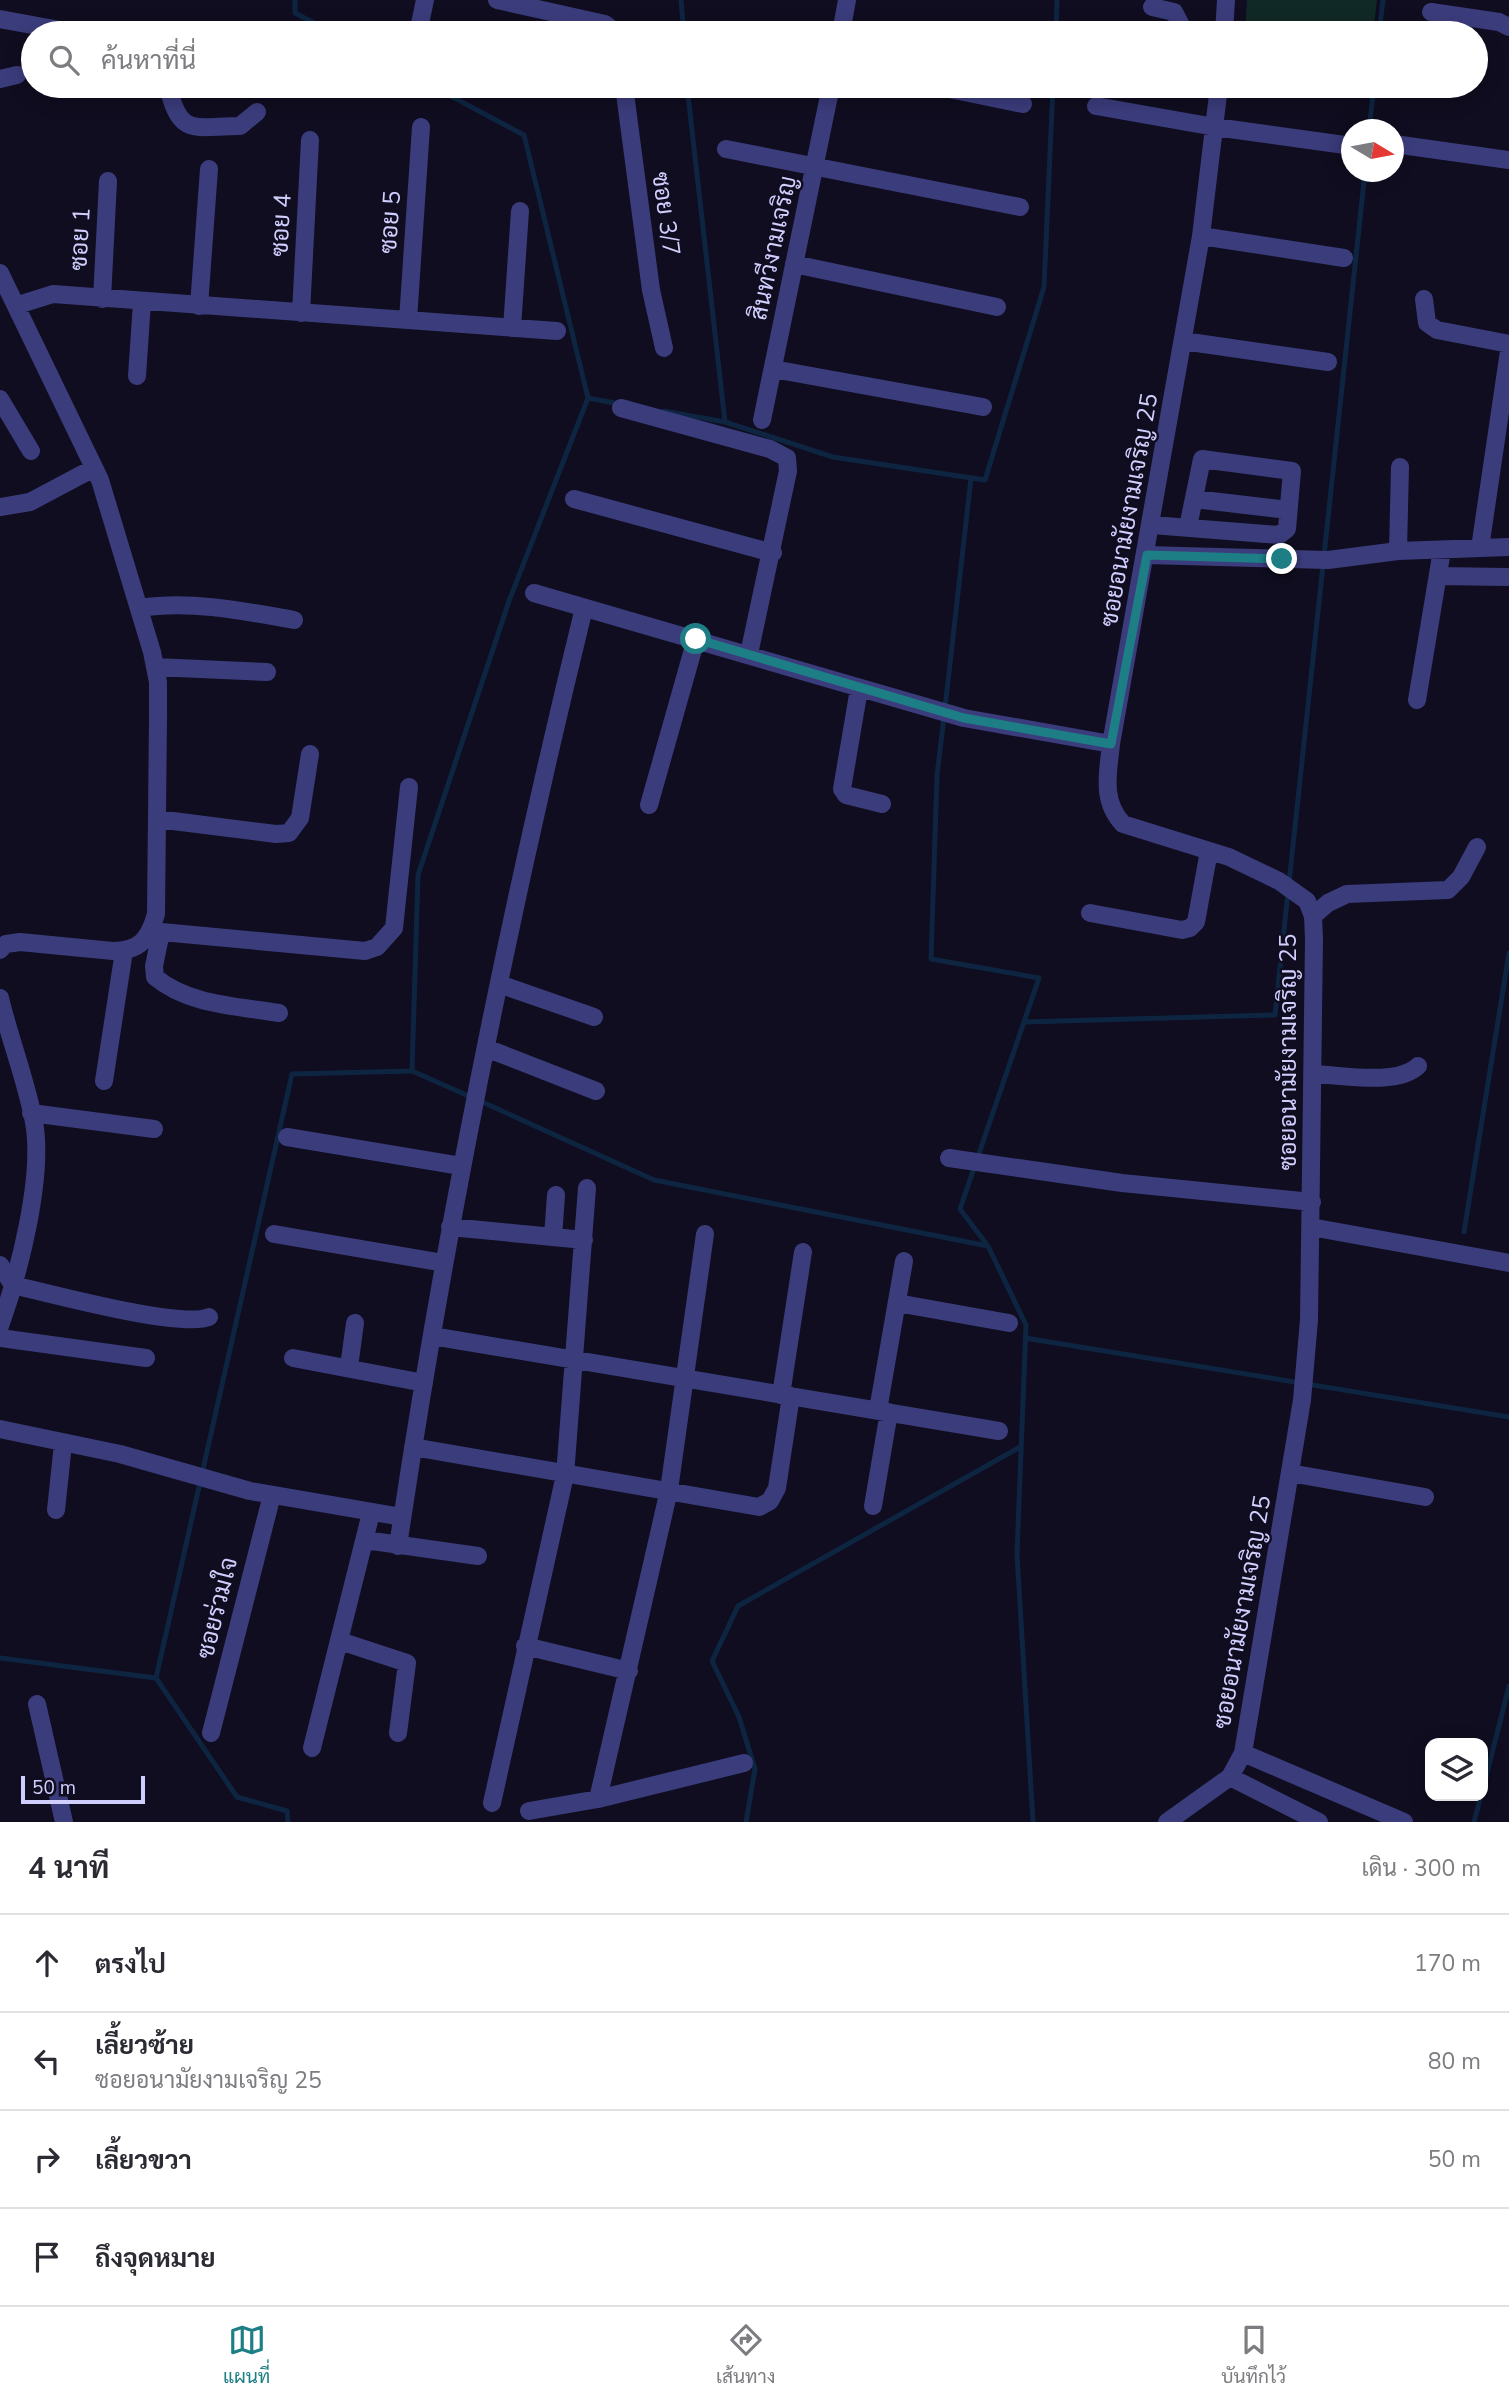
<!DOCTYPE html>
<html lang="th">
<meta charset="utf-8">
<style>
body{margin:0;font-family:"Nunito Sans",Sarabun,sans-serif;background:#f7f7f7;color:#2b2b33}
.controls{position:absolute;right:21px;bottom:21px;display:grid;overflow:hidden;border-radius:14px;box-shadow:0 4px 18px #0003}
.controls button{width:63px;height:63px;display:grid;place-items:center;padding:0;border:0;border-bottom:2px solid #e1e1e2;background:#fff;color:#2b2b33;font:35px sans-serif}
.compass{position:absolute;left:1341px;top:119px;width:63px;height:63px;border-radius:50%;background:#fff;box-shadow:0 4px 18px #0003;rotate:100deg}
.scale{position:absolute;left:21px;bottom:18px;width:124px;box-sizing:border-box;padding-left:7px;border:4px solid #d0cefd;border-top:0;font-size:19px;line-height:24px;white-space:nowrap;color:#d0cefd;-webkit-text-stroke:5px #0f0d1f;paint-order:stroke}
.stop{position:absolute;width:21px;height:21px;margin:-16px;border:5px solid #1d7e86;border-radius:50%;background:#fff}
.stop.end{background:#1d7e86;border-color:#fff;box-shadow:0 2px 7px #0008}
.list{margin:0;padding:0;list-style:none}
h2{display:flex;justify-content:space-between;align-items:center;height:91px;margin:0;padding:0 28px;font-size:30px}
h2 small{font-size:23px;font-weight:400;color:#7c7c81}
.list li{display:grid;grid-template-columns:46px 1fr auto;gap:21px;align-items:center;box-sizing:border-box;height:98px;padding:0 28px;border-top:2px solid #e1e1e2}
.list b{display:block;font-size:26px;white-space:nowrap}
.list p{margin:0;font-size:23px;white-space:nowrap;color:#7c7c81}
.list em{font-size:23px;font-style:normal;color:#7c7c81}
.icon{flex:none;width:38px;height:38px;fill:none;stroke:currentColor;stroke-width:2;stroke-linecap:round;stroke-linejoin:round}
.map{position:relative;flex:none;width:1509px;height:1822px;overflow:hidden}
.search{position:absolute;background:#fff;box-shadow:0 4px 18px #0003;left:21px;right:21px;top:21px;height:77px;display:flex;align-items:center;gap:18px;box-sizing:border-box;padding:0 24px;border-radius:38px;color:#7c7c81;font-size:26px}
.sheet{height:483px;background:#fff}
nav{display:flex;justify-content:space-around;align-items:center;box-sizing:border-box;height:98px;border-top:2px solid #e1e1e2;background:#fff;font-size:19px;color:#7c7c81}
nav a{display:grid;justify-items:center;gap:4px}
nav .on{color:#1d7e86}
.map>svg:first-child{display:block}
.green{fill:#112926}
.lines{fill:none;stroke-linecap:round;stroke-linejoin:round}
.stream{stroke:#0e2542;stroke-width:5}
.minor{stroke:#3b3c7c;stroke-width:18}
.route{stroke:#1d7e86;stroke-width:9}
.labels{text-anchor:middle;stroke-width:5;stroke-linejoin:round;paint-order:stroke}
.street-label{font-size:24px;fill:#d0cefd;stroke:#0f0d1f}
</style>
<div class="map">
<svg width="1509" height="1822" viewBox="0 0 1509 1822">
<rect width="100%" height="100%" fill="#0f0d1f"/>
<path class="green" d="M1247 0H1377L1373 33H1245Z"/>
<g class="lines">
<path class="stream" d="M295 0V13L333 33
M681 0 684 33
M1056 33 1057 0
M1379 33 1383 0
M687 86 725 422
M1369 130 1374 86
M588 398 620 404
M664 411 725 422 833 457 985 480 1044 287 1053 86
M945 708 971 478
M1289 883 1365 172
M1024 1022 1275 1015 1288 892
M412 1071 418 875 509 601 588 398 524 135 432 86
M480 1101 654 1180 988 1246 960 1209 1039 978 931 959 937 775 944 717
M1464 1232 1509 953
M988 1246 1026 1325 1017 1554 1033 1822
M1025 1338 1509 1417
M0 1658 156 1678
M1483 1789 1509 1686
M288 1822 287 1811 237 1797 156 1678 292 1074 412 1071 471 1097
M746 1822 755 1769 739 1717 712 1661 738 1606 1020 1447
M1474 1822 1481 1796"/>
<path class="minor" d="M497 0 605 24 616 33
M1152 7 1174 12 1185 33
M1431 12 1499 22 1509 27
M0 19 76 33
M418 33 425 0
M841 33 847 0
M1224 33 1226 0
M0 79 17 75
M168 86C180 138 194 126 240 126L257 112
M624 86 651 290 664 348
M935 86 1023 104
M1096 106 1215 127 1352 146
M1394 144 1509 160
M726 149 1020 207
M1201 236 1344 258
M794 264 997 307
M0 273 100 480 152 652 158 682V717L156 914C149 939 140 951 113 951L20 942 6 944 0 950
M102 299 108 181
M1424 299 1427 323 1437 330 1509 344
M18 305 53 294 557 331
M199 306 209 169
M301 313 310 140
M408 320 421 127
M512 328 520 211
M1183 341 1328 362
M773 369 983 407
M137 376 142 302
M0 399 31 451
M621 408 770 449 787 458 788 471 749 654
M762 420 831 86
M574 499 773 553
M1194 499 1288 510
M0 507 30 502 94 468
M1152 525 1279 535 1287 529 1292 471 1202 459 1188 527
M1480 548 1509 351
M1398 551 1400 467
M1147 555 1328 560 1398 551 1509 547
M1438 576 1507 577
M534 593 964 718 1111 744
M140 608C190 600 244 611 294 620
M155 667 267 672
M859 689 842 789 846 795 882 804
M1417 700 1442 550
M649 805 696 639
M157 819 276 834 289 833 300 818 310 754
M1090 913 1182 930 1190 928 1196 922 1209 851
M1313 916 1328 903 1347 894 1448 890 1461 877 1477 847
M151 931 365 951 377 947 394 928 409 787
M161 932 154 966 155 977C188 1005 237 1006 279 1013
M499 984 594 1017
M0 998C10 1040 26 1080 34 1122 44 1177 19 1273 0 1326
M486 1048 596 1091
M1313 1074C1342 1075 1397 1086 1418 1066
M104 1081 124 951
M31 1113 154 1129
M287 1137 461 1166
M949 1158 1122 1183 1312 1202
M450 1227 584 1240
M1311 1227 1509 1263
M274 1234 444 1263
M553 1237 556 1195
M0 1265 13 1285C48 1293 181 1329 209 1317
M897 1303 1009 1323
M432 1336 999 1431
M0 1338 146 1358
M293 1358 424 1383
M349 1367 355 1323
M781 1395 803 1252
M878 1410 904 1261
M0 1429 120 1454 250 1491 402 1517
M413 1447 759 1507 770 1501 777 1488 791 1396
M1290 1473 1425 1497
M873 1506 889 1412
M56 1510 63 1444
M365 1540 478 1556
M398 1546C445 1230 508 918 584 608
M340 1641 407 1663 398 1733
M525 1646 629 1671
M37 1704 64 1822
M211 1733 272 1495
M312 1748 371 1513
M1243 1753 1404 1822
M1230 1777 1319 1822
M598 1799 669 1490 705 1234
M492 1803 565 1475 587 1188
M529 1811 598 1799 744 1763
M1167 1822 1230 1777 1243 1753 1302 1400 1309 1320 1314 939 1313 916 1307 901 1279 881 1229 857 1123 824C1101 801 1108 773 1111 744L1201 236 1219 86"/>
</g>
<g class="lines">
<path class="route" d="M696 639 964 718 1111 744 1147 555 1282 559"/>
</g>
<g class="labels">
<g class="street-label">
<text transform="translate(666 214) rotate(82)" y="8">ซอย 3/7</text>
<text transform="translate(390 222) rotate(-86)" y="8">ซอย 5</text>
<text transform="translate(281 225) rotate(-87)" y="8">ซอย 4</text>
<text transform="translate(80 239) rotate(-87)" y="8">ซอย 1</text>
<text transform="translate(773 248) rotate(-78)" y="8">สินทวีงามเจริญ</text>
<text transform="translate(1129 510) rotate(-80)" y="8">ซอยอนามัยงามเจริญ 25</text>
<text transform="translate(1288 1052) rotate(-90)" y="8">ซอยอนามัยงามเจริญ 25</text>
<text transform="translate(217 1608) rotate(-76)" y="8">ซอยร่วมใจ</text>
<text transform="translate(1242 1612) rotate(-80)" y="8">ซอยอนามัยงามเจริญ 25</text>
</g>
</g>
</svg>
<div class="controls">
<button><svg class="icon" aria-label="layers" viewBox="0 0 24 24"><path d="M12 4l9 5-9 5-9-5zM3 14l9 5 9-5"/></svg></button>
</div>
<svg class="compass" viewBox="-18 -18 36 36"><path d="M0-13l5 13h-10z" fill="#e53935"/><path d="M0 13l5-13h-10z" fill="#7c7c81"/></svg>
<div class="scale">50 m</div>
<div class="stop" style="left:696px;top:639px"></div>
<div class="stop end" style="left:1282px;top:559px"></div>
<div class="search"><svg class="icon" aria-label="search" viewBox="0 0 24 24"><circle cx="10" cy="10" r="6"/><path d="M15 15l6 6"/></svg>ค้นหาที่นี่</div>
</div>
<section class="sheet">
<h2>4 นาที<small>เดิน · 300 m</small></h2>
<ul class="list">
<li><svg class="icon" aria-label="ahead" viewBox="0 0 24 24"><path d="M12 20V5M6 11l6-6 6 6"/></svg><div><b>ตรงไป</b></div><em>170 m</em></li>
<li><svg class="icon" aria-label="left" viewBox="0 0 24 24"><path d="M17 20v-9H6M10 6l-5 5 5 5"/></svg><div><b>เลี้ยวซ้าย</b><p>ซอยอนามัยงามเจริญ 25</p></div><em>80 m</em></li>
<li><svg class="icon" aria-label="right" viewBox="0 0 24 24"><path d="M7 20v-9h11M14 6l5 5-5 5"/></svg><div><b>เลี้ยวขวา</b></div><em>50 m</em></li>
<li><svg class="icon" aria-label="arrive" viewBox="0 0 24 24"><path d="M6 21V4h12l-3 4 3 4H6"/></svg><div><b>ถึงจุดหมาย</b></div></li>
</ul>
</section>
<nav>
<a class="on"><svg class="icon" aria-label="map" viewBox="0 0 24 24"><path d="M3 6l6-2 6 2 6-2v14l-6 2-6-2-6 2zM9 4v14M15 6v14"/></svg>แผนที่</a>
<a><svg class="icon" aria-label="directions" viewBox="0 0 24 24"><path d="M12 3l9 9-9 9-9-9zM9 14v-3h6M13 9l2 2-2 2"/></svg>เส้นทาง</a>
<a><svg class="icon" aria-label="saved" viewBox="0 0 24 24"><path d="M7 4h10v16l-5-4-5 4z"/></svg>บันทึกไว้</a>
</nav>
